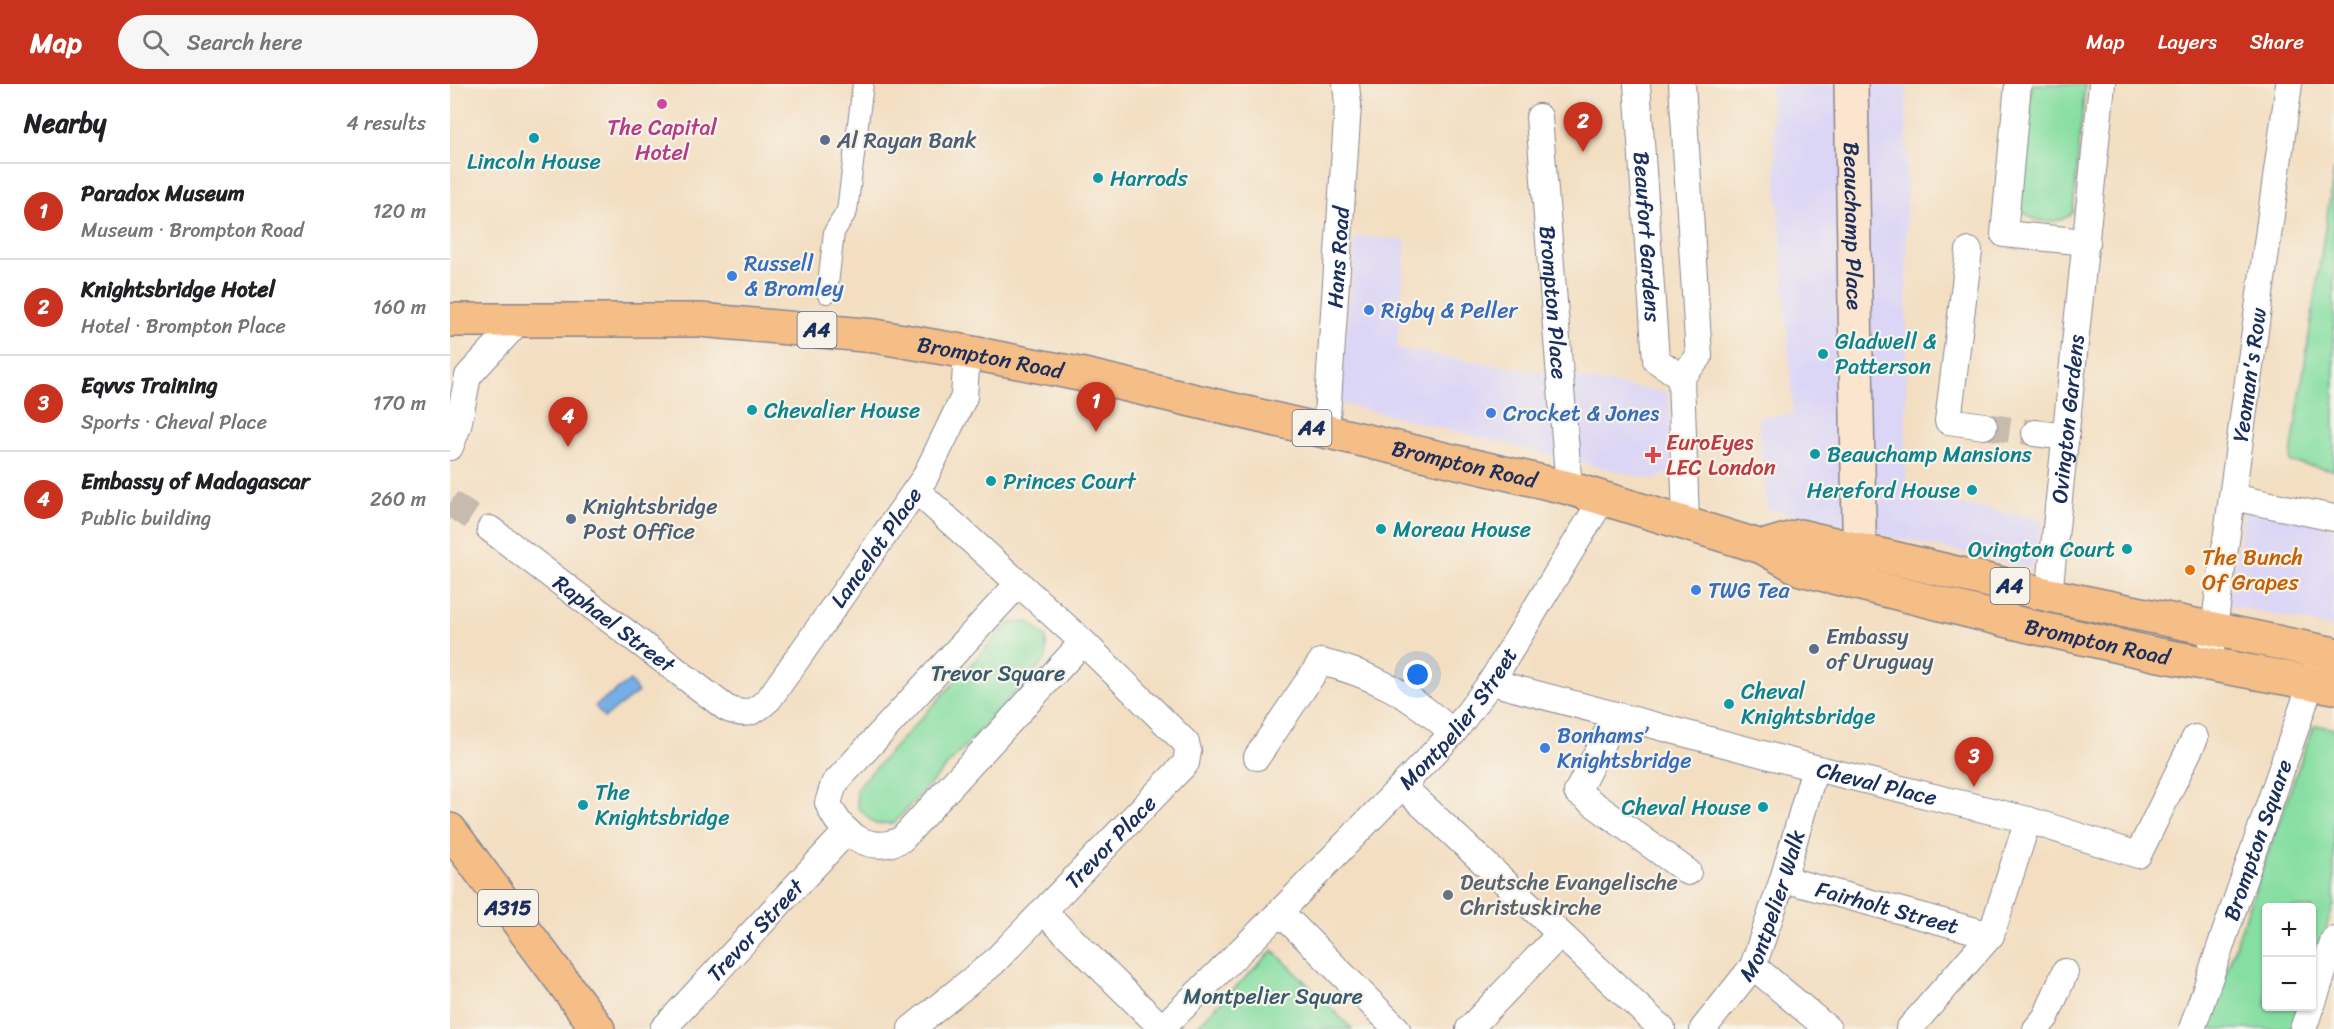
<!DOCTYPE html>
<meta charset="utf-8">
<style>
body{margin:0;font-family:Sriracha,sans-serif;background:#f6f6f6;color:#202124}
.controls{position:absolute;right:18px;bottom:18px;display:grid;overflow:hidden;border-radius:6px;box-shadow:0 2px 4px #0004}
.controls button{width:54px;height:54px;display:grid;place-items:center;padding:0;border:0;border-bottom:2px solid #e0e0e0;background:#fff;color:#202124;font:30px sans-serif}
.you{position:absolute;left:968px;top:591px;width:21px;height:21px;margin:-15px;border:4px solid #fff;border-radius:50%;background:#1a73e8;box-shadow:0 0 0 9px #1a73e833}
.badge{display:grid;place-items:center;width:39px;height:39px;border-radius:50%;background:#c8321e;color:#fff;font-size:20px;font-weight:700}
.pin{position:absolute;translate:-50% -50px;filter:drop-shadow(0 2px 3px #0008)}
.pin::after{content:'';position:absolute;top:32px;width:21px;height:18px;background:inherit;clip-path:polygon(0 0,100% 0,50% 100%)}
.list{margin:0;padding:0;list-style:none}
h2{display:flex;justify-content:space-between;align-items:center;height:78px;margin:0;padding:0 24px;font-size:26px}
h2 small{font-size:20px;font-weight:400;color:#757577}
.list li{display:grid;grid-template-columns:39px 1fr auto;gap:18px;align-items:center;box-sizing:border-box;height:96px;padding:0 24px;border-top:2px solid #e0e0e0}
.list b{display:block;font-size:22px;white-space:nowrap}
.list p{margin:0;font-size:20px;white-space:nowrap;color:#757577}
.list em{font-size:20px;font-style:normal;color:#757577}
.icon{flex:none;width:33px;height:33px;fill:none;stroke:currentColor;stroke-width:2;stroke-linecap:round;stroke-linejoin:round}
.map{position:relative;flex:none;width:1884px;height:945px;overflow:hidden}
header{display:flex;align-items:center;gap:36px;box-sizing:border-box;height:84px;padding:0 30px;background:#c8321e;color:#fff}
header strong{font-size:28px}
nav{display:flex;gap:33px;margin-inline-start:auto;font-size:21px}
.search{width:420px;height:54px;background:#f6f6f6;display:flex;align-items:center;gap:15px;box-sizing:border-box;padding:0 21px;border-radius:33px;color:#757577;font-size:22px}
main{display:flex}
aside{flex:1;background:#fff}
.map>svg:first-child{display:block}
.built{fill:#dcd6f6}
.green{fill:#86dea2;stroke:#508680;stroke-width:1.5}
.water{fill:#76aee5;stroke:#486ea2;stroke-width:1.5}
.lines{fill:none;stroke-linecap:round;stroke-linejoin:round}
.minor-tunnel{stroke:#c8bbad;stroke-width:26;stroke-dasharray:26 13;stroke-linecap:butt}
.pedestrian-casing{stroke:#878690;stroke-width:22}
.minor-casing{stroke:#878690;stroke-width:28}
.secondary-casing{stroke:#878690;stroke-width:36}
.primary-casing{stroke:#878690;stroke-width:36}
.trunk-casing{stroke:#878690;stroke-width:36}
.pedestrian{stroke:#fff;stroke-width:20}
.minor{stroke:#fff;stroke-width:26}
.secondary{stroke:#fbe5cf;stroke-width:33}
.primary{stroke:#f6be87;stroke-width:33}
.trunk{stroke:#f6be87;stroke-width:33}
.hotel-dot{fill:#d1479c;stroke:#f7f3e8;stroke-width:2}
.culture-dot{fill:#0f9aa8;stroke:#f7f3e8;stroke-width:2}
.service-dot{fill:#5c6f8a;stroke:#f7f3e8;stroke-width:2}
.shop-dot{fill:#3f7fe0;stroke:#f7f3e8;stroke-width:2}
.health-dot{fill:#e0444e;stroke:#f7f3e8;stroke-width:2}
.food-dot{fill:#e8710a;stroke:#f7f3e8;stroke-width:2}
.worship-dot{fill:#6b7280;stroke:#f7f3e8;stroke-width:2}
.labels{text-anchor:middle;stroke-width:4.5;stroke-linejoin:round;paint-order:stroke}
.shield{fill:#f7f3e8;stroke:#5d6a87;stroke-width:1.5}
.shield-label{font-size:21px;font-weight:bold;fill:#1b2f5e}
.hotel-label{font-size:22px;fill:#b23c85;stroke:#f7f3e8}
.service-label{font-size:22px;fill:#4e5e75;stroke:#f7f3e8;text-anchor:start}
.culture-label{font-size:22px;fill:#0d838f;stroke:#f7f3e8;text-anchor:start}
.street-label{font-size:22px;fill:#1b2f5e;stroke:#f7f3e8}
.shop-label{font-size:22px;fill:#366cbe;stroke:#f7f3e8;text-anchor:start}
.health-label{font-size:22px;fill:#be3a42;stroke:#f7f3e8;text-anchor:start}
.food-label{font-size:22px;fill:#c56008;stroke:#f7f3e8;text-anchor:start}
.park-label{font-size:22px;fill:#365b6f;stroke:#f7f3e8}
.worship-label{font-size:22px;fill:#5b616d;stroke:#f7f3e8;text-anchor:start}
</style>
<header>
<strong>Map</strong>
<div class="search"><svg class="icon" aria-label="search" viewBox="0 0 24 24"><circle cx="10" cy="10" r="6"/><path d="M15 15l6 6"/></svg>Search here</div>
<nav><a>Map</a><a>Layers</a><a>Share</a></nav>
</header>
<main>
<aside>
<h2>Nearby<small>4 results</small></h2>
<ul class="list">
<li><span class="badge">1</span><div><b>Paradox Museum</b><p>Museum · Brompton Road</p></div><em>120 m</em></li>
<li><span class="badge">2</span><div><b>Knightsbridge Hotel</b><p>Hotel · Brompton Place</p></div><em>160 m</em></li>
<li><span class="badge">3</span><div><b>Eqvvs Training</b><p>Sports · Cheval Place</p></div><em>170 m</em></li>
<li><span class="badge">4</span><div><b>Embassy of Madagascar</b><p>Public building</p></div><em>260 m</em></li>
</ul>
</aside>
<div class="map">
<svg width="1884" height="945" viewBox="0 0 1884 945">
<rect width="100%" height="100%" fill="#f7f3e8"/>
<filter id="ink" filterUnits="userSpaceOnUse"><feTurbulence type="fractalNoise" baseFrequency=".0167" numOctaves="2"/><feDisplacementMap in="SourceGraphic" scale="12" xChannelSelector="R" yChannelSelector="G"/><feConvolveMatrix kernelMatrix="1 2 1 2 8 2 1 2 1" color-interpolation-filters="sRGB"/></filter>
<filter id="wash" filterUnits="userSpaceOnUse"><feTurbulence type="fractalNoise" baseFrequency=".008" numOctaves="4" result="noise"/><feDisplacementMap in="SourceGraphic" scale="24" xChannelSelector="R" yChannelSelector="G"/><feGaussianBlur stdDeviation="1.35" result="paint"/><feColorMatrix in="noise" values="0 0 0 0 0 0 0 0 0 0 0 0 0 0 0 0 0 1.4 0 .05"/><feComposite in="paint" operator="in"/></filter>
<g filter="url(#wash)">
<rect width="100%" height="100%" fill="#f3dec1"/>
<path class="built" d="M1320 0H1457L1456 411 1593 435 1582 484 1317 425 1308 333 1343 331Z
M906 152 956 156 947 265 1219 309 1222 387 1204 396 889 319Z
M1795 424 1884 443V544L1778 521Z"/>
<path class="green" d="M1582 0H1635L1623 127C1612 143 1579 140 1570 123Z
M1884 85V386L1840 378Z
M579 538 596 553V575L444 739 425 740 408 724 406 705 559 539Z
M1866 641 1884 645V821L1862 886V824H1816V922L1849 923 1841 945H1756L1862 645Z
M823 866 902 945H744Z"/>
<path class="water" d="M180 597 188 608 154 634 145 622Z"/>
</g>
<g filter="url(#ink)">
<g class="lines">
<path class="minor-tunnel" d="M1534 342 1585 349
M0 419 40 445"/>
<defs>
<path id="pedestrian" d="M377 209 384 148 397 127 413 0"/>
<g id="minor">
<path id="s1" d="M1187 0 1206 276 1231 293"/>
<path d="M1232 0 1249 273 1231 293 1236 438"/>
<path d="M1568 0 1554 150 1637 158"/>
<path id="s2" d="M1089 33 1119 404"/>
<path d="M1519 167 1498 337 1534 342"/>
<path id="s3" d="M876 347 898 21 896 0"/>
<path d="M1585 349 1616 353"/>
<path d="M0 363 8 342 18 292 70 236"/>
<path d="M1782 413 1884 434"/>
<path id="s4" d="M40 445 276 624C295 633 304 629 319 615L475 393 514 313 517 268"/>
<path d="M569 499 384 700 378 719C390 749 420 772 452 755L633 558"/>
<path id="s5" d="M1599 511 1652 0"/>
<path id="s6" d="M1759 580 1839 0"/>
<path id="s7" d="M1041 598 1365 684 1578 736 1688 771 1745 654"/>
<path d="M1166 631 1127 708 1238 788"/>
<path d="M807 673 871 578C923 590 964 613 1003 649"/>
<path d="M953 703 1212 945"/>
<path id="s8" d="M1333 795 1541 851"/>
<path d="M593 827 713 945"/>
<path d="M830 828 947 945"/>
<path d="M1303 882 1378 945"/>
<path d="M1862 921 1884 856"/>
<path id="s9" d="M712 944 830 828 1003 649 1041 598 1153 414"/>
<path id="s10" d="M213 945 397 747"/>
<path id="s11" d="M461 945 543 879 736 679 738 667 736 659 633 558 466 406"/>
<path d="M1019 945 1109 851"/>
<path id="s12" d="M1253 945 1303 882 1333 795 1365 684"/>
<path d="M1459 945 1541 851 1578 736"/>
<path d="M1586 945 1596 933 1615 888"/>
<path id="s13" d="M1742 945 1867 582"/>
<path d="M1853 945 1861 922"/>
</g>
<g id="secondary">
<path id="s14" d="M1401 0 1410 493"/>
</g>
<path id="primary" d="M0 746 148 945"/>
<g id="trunk">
<path id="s15" d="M0 236H250L425 252 517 268 634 291 1119 404 1312 463 1351 485 1579 542 1704 570 1884 603"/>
<path d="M1312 463 1350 452 1599 511 1884 570"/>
</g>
</defs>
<use href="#pedestrian" class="pedestrian-casing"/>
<use href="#minor" class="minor-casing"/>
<use href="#secondary" class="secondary-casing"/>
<use href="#primary" class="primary-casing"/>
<use href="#trunk" class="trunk-casing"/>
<use href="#pedestrian" class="pedestrian"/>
<use href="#minor" class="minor"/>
<use href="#secondary" class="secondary"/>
<use href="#primary" class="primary"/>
<use href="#trunk" class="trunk"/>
</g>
</g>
<circle class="hotel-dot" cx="212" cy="20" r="6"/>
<g class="culture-dot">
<circle cx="84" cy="54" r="6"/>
<circle cx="648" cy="94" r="6"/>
<circle cx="1373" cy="270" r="6"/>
<circle cx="302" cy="326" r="6"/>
<circle cx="1365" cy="370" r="6"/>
<circle cx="541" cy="397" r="6"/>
<circle cx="1522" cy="406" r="6"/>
<circle cx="931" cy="445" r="6"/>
<circle cx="1677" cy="465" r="6"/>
<circle cx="1279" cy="620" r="6"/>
<circle cx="133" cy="721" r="6"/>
<circle cx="1313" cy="723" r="6"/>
</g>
<g class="service-dot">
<circle cx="375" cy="56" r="6"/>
<circle cx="121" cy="435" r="6"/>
<circle cx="1364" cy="565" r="6"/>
</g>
<g class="shop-dot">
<circle cx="282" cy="192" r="6"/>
<circle cx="919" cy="226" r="6"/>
<circle cx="1041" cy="329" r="6"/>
<circle cx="1246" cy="506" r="6"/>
<circle cx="1095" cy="664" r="6"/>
</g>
<path class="health-dot" d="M1200 362h6v6h6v6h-6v6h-6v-6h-6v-6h6z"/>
<circle class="food-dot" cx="1740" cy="486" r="6"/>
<circle class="worship-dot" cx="998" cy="811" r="6"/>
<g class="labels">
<g class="shield">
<rect x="347.5" y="228" width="39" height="36" rx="4.5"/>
<rect x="842.5" y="326" width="39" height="36" rx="4.5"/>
<rect x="1540.5" y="484" width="39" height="36" rx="4.5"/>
<rect x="28" y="806" width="60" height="36" rx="4.5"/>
</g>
<g class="shield-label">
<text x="367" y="253">A4</text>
<text x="862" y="351">A4</text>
<text x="1560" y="509">A4</text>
<text x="58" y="831">A315</text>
</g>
<g class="hotel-label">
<text x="212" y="51">The Capital<tspan x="212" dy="25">Hotel</tspan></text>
</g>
<g class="service-label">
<text x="387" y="64">Al Rayan Bank</text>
<text x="133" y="430">Knightsbridge<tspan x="133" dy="25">Post Office</tspan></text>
<text x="1376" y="560">Embassy<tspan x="1376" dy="25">of Uruguay</tspan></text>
</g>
<g class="culture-label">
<text x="84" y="85" text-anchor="middle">Lincoln House</text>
<text x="660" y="102">Harrods</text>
<text x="1385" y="265">Gladwell &amp;<tspan x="1385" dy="25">Patterson</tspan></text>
<text x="314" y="334">Chevalier House</text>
<text x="1377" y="378">Beauchamp Mansions</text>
<text x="553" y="405">Princes Court</text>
<text x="1510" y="414" text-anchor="end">Hereford House</text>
<text x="943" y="453">Moreau House</text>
<text x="1665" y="473" text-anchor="end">Ovington Court</text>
<text x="1291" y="615">Cheval<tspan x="1291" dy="25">Knightsbridge</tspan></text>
<text x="145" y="716">The<tspan x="145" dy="25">Knightsbridge</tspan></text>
<text x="1301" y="731" text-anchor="end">Cheval House</text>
</g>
<g class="street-label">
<text dy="8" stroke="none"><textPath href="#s14" startOffset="142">Beauchamp Place</textPath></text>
<text dy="8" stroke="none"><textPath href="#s1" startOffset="153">Beaufort Gardens</textPath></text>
<text dy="8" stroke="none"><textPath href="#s3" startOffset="174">Hans Road</textPath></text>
<text dy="8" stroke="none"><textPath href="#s2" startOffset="186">Brompton Place</textPath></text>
<text dy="8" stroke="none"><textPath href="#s15" startOffset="543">Brompton Road</textPath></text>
<text dy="8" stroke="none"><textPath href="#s6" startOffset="292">Yeoman's Row</textPath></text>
<text dy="8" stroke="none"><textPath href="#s5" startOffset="177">Ovington Gardens</textPath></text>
<text dy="8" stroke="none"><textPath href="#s15" startOffset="1029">Brompton Road</textPath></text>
<text dy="8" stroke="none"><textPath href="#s4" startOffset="530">Lancelot Place</textPath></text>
<text dy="8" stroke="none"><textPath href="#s4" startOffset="156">Raphael Street</textPath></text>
<text dy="8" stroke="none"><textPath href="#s15" startOffset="1688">Brompton Road</textPath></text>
<text dy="8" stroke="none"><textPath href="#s9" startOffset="429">Montpelier Street</textPath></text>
<text dy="8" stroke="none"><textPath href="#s7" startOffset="399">Cheval Place</textPath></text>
<text dy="8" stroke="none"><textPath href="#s13" startOffset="200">Brompton Square</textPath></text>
<text dy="8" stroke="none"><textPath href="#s11" startOffset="274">Trevor Place</textPath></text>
<text dy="8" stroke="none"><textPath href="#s12" startOffset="144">Montpelier Walk</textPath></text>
<text dy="8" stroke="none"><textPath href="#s8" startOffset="108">Fairholt Street</textPath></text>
<text dy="8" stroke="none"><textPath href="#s10" startOffset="135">Trevor Street</textPath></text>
</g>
<g class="shop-label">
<text x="294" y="187">Russell<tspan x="294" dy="25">&amp; Bromley</tspan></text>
<text x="931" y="234">Rigby &amp; Peller</text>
<text x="1053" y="337">Crocket &amp; Jones</text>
<text x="1258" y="514">TWG Tea</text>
<text x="1107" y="659">Bonhams’<tspan x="1107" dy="25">Knightsbridge</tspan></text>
</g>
<g class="health-label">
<text x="1216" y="366">EuroEyes<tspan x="1216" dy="25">LEC London</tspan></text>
</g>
<g class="food-label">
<text x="1752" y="481">The Bunch<tspan x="1752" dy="25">Of Grapes</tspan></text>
</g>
<g class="park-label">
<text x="548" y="597">Trevor Square</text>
<text x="823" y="920">Montpelier Square</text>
</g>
<g class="worship-label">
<text x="1010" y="806">Deutsche Evangelische<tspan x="1010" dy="25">Christuskirche</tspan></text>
</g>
</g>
</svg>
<div class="controls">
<button>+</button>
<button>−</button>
</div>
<div class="you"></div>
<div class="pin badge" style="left:646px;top:348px">1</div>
<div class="pin badge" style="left:1133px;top:68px">2</div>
<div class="pin badge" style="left:1524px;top:703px">3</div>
<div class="pin badge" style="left:118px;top:363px">4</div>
</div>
</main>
